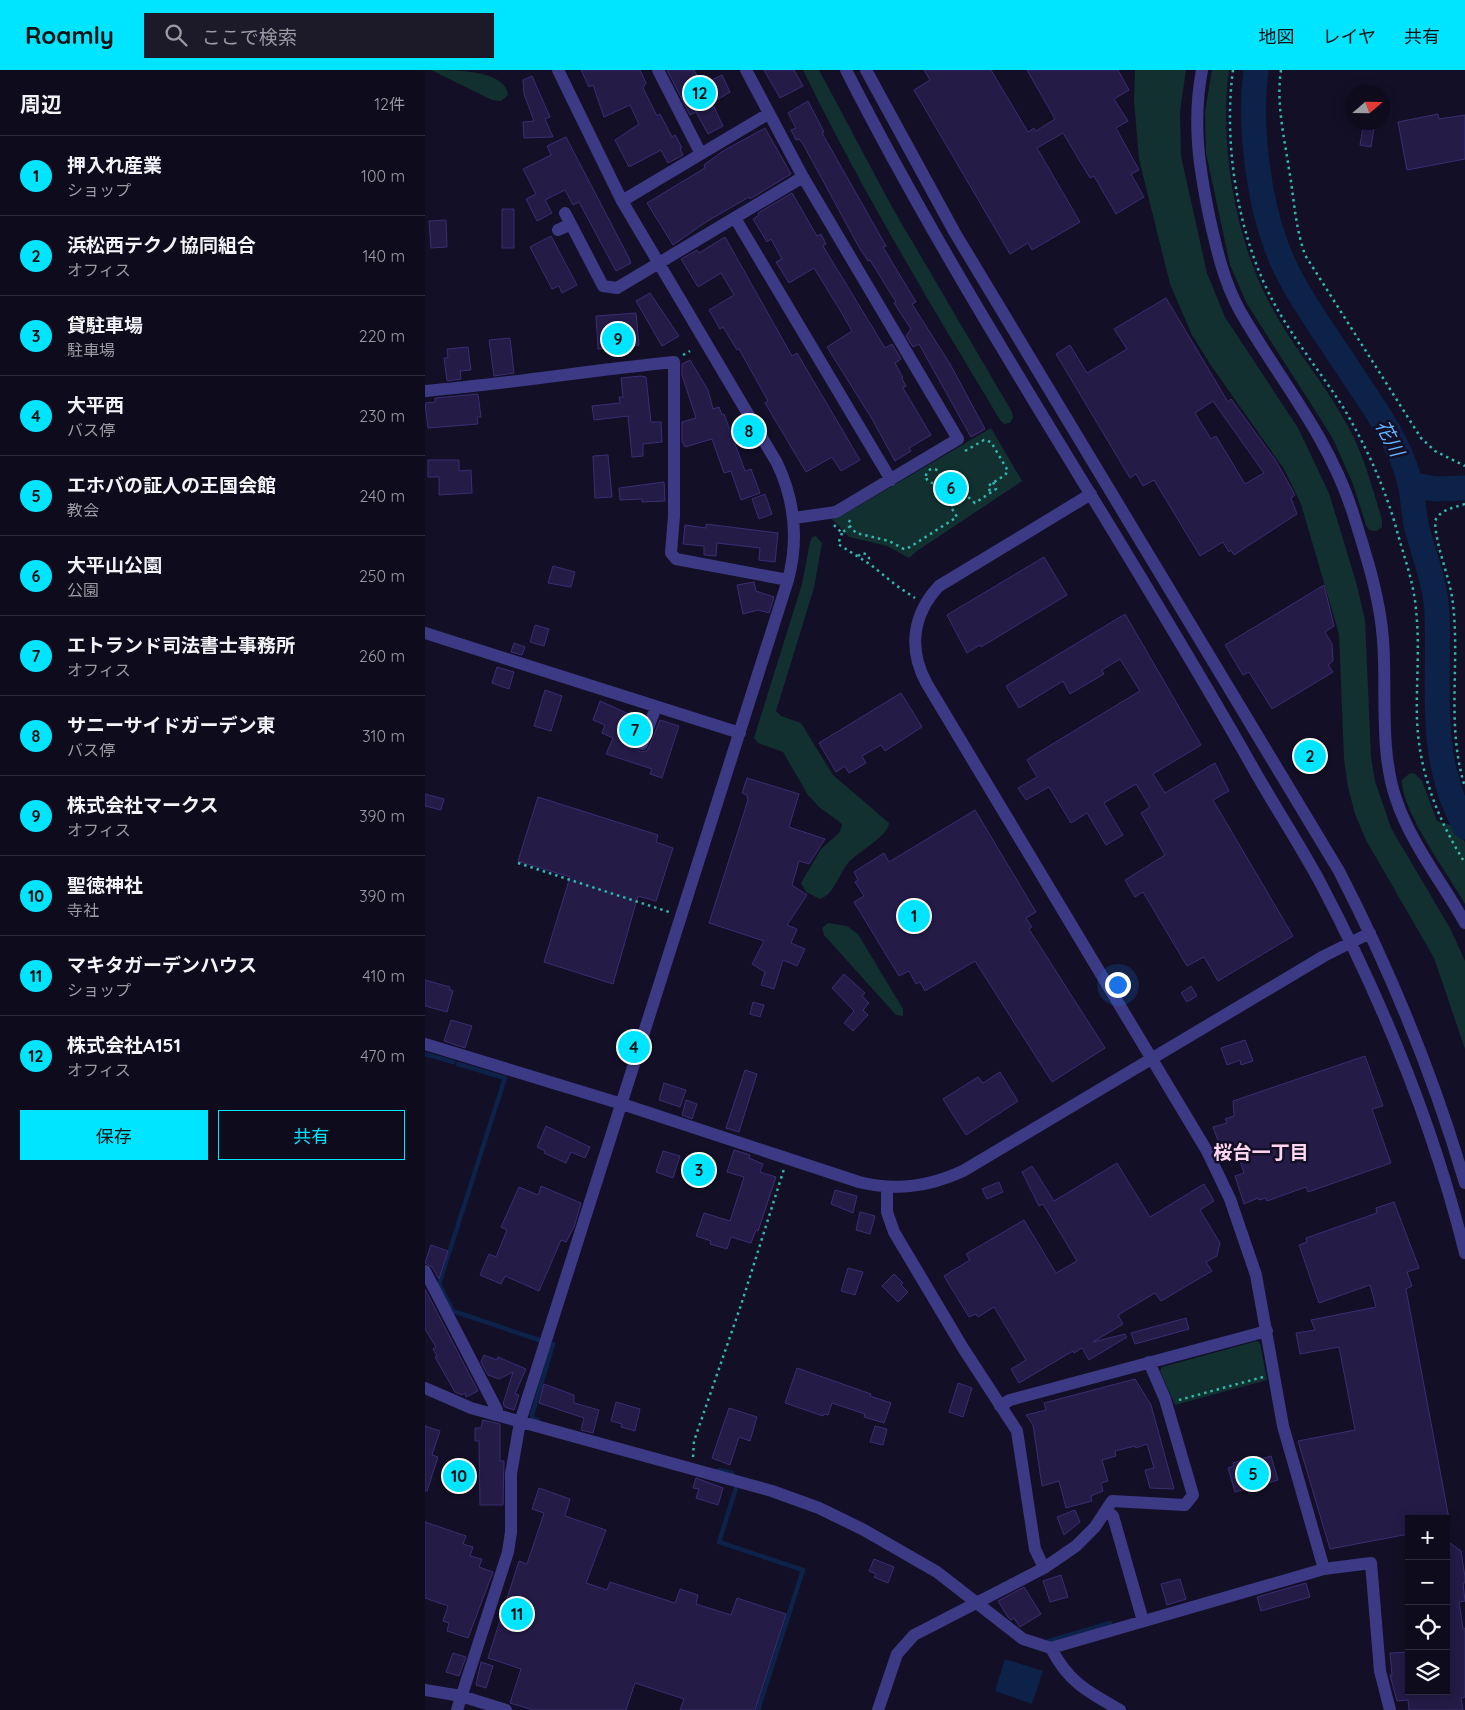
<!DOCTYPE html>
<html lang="ja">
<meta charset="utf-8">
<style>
body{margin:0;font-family:Quicksand,"Noto Sans JP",sans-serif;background:#1c1929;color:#f1f3f6}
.controls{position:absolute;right:15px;bottom:15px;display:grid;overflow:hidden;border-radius:0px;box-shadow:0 2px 12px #0003}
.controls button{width:45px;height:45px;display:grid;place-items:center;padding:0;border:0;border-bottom:1px solid #2e2b3b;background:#0e0b1c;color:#f1f3f6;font:25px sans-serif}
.compass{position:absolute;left:920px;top:15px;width:45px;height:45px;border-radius:50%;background:#0e0b1c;box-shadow:0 2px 12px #0003;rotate:70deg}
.you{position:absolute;left:692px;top:914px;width:18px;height:18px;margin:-12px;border:4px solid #fff;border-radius:50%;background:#1a73e8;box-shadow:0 0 0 8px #1a73e833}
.badge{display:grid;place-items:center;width:32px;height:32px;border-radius:50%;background:#00e5ff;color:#111;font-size:16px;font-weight:700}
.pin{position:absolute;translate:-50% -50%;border:2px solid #fff;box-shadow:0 1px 5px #0006}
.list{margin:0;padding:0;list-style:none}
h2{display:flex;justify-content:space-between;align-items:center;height:65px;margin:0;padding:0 20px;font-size:21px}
h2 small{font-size:16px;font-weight:400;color:#9b9ba3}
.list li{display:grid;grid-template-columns:32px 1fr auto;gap:15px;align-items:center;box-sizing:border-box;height:80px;padding:0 20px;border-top:1px solid #2e2b3b}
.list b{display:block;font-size:19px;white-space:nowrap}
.list p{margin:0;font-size:16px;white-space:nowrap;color:#9b9ba3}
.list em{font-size:16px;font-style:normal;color:#9b9ba3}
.actions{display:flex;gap:10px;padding:15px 20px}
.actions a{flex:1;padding:11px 0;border:1px solid #00e5ff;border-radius:0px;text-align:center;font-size:18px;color:#00e5ff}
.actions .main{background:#00e5ff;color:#111}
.icon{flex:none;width:28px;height:28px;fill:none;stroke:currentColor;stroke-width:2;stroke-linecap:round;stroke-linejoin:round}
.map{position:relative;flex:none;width:1040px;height:1640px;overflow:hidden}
header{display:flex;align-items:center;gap:30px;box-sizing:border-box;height:70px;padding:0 25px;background:#00e5ff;color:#111}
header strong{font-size:24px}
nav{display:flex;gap:28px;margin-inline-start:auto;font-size:18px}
.search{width:350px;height:45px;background:#1c1929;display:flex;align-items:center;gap:12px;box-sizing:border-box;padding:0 18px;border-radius:0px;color:#9b9ba3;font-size:19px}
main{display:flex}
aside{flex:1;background:#0e0b1c}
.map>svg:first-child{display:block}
.green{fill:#12302f}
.water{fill:#0c2248}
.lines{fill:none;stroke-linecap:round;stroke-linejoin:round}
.stream{stroke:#0c2248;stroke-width:4.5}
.river{stroke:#0c2248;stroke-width:25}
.building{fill:#241b47;stroke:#3b2d73;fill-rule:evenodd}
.path{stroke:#2fb8b0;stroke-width:2.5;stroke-dasharray:2.5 4;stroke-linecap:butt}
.minor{stroke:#3d3a85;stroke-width:12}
.labels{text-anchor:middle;stroke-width:5;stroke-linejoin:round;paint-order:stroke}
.water-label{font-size:19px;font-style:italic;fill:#62b6ff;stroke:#130f26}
.neighbourhood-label{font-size:19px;font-weight:bold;fill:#ffd6f0;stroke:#130f26}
</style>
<header>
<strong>Roamly</strong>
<div class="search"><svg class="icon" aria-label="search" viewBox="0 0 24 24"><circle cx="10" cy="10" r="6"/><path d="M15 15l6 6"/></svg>ここで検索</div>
<nav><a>地図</a><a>レイヤ</a><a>共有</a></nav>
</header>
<main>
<aside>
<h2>周辺<small>12件</small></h2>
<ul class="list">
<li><span class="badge">1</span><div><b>押入れ産業</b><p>ショップ</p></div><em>100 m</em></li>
<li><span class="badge">2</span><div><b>浜松西テクノ協同組合</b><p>オフィス</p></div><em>140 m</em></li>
<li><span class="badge">3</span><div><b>貸駐車場</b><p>駐車場</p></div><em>220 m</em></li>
<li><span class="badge">4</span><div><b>大平西</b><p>バス停</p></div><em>230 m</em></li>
<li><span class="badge">5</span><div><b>エホバの証人の王国会館</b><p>教会</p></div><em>240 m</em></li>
<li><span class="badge">6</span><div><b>大平山公園</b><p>公園</p></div><em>250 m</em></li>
<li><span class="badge">7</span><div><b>エトランド司法書士事務所</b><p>オフィス</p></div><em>260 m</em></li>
<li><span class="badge">8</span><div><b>サニーサイドガーデン東</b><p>バス停</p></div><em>310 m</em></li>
<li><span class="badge">9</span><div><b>株式会社マークス</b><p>オフィス</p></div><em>390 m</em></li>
<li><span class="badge">10</span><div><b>聖徳神社</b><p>寺社</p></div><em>390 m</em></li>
<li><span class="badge">11</span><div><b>マキタガーデンハウス</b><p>ショップ</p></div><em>410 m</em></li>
<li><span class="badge">12</span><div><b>株式会社A151</b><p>オフィス</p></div><em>470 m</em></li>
</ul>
<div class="actions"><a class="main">保存</a><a>共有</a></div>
</aside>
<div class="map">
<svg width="1040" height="1640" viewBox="0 0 1040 1640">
<rect width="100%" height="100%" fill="#130f26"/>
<path class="green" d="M6 0C30 0 81 0 83 25L76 31 67 30Z
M378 0H394L467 137 587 342 588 348 585 353 579 354 575 350C506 235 437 121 378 0Z
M710 0H761L755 41 756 86 782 203 800 247 873 358 904 423 931 512 940 550 946 687 950 711 966 758 1026 860 1040 891V979L1009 888 941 770 930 744 923 717 919 689 914 564 876 434 859 399 785 294 767 265 745 214 714 89 709 31Z
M787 0H804C794 74 810 170 846 236 867 276 898 311 920 351 938 381 947 417 957 450V457L952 461 944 460 941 455 928 414 907 367 822 234 805 195 781 83 780 42Z
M566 358 597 411 492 481 484 488 462 476 424 467 407 449 413 448Z
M391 466 397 473 389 518 351 641 356 646 376 653 408 705 464 753C463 766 435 781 426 790 414 800 411 824 395 829L381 822 376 813 396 779 415 762 417 754 394 737 383 725 358 682 333 673 329 668 377 514 385 472 387 467Z
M989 703 997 711 1012 751 1029 756 1040 772V834C1024 805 976 741 977 710L984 704Z
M403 853 422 856 433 864 478 939V946L471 945 399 865 397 858Z
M832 1271 835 1273 842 1310 750 1335 735 1301 737 1297Z"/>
<path class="water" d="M580 1589 618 1601 607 1634 570 1621Z"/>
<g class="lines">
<path class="stream" d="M0 984 28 992
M33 994 80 1008 14 1214 28 1241 114 1270
M113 1350 108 1349 107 1345 128 1274
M294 1400 307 1403
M311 1418 294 1472 378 1500 333 1640
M624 1571 685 1553"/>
<path class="river" d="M831 0C823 61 835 150 864 205 881 238 904 269 925 301 946 334 972 367 983 406 988 422 988 438 991 454 998 484 1011 513 1012 544 1015 622 1002 685 1040 757
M985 414 1010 419 1040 418"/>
</g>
<path class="building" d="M156 0H215L221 13 218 18 232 46 235 44 247 67 250 65 257 78 255 79 258 85 243 93 236 80 204 97 190 70 214 54 205 35 179 47 168 15 164 17Z
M242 0H269L274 9 278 7 280 13 297 5 305 22 287 33 298 56 283 64 271 42 265 45Z
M339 0H369L378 16 355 28Z
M499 0H566L603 62 609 58 611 61 630 49 602 0H693L704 20 689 29 703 51 691 58 714 100 706 104 719 127 691 144 669 106 665 108 638 63 612 78 655 152 607 180 603 173 585 184 489 20 505 10Z
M107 6 125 47 120 49 128 67 99 68 98 52 109 51 99 24 98 10Z
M383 31 399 62 397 63 461 176 458 177 491 232 487 234 525 294 560 359 546 367 494 274 488 277 481 266 486 259 469 233 471 232 445 190 443 191 435 179 378 74 374 69 371 70 366 60 371 58 363 43Z
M1013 44 1014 49 1040 45V89L982 100 973 52Z
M938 57 949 59 946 77 935 75Z
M340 58 366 104 325 129 324 127 281 152 248 175 222 133 280 98 279 95 298 81Z
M141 67 204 188 206 193 191 201 154 132 148 135 140 120 120 130 127 143 112 151 101 129 111 124 98 99 126 85 122 76Z
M367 123 392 166 396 164 401 174 398 176 460 278 467 274 476 289 470 293 478 308 477 309 481 316 478 318 506 365 484 378 486 381 470 391 447 349 402 277 427 261 415 240 389 198 364 213 351 192 357 189 346 169 342 172 328 149 334 145 333 143Z
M77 139H89V178H77Z
M21 150 22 177 6 178 4 151Z
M126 166 152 215 137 223 134 216 127 219 105 177Z
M300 167 367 286 372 283 435 390 416 401 407 387 381 402 340 333 343 331 314 279 312 280 298 257 295 259 284 240 309 225 296 203 273 217 256 189 272 180 274 183Z
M225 223 254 266 237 276 211 231Z
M741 228 803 332 806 329 851 391 870 425 866 428 872 444 809 485 806 480 804 482 798 472 775 486 729 410 718 416 711 404 705 408 631 284 645 275 662 303 702 279 689 259ZM788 331 839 403 820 414 791 366 786 369 770 343Z
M211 243 214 275 173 279 171 246Z
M85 268 89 303 69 306 64 270Z
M43 277 46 300 35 301 36 309 22 311 19 288H23L22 279Z
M265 290 283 320 288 339 294 337 297 345 299 344 320 401 326 399 335 423 316 430 306 401 299 403 287 369 260 377 257 371V352L271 348 257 305V294Z
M216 306 221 307 226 352H236L237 372 218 374V386L207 387 203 346 169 350 167 336 195 333 194 327H198L196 308Z
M53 324 56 347H52L53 354 3 358 0 333 10 332V328Z
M183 385 187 427 170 428 168 386Z
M3 390H34V401L46 400 47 423 14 425V407H3Z
M239 412 240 431 217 432V429L195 430 194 418Z
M340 424 347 444 334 449 327 429Z
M281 454 353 463 350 492 334 490 335 478 292 473 291 486 279 485V476L258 474 260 455 281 458Z
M619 487 642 525 556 577 555 575 542 583 522 545Z
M128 496 150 502 146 517 123 513Z
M329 512 331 521 349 527 344 543 333 540 318 544 312 515Z
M899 515 909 556 900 562 907 574 908 591 903 595 908 602 847 639 824 602 818 605 800 575Z
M700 544 776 675 728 704 740 723 790 693 804 721 788 730 868 866 793 911 779 887 762 896 718 822 710 827 700 810 740 785 716 743 725 737 711 714 679 733 698 765 681 775 662 743 646 753 624 717 601 730 593 718 612 707 602 690 606 687 715 621 695 589 677 600 679 604 645 624 638 611 594 638 581 616Z
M110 555 124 559 119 576 105 572Z
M89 573 100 577 97 585 86 582Z
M72 597 89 602 84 619 67 613Z
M120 620 137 626 126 661 109 656Z
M476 623 497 657 460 681 456 675 437 686 441 693 424 703 420 696 411 702 394 673Z
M175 631 217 650 209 675 215 682 222 681 224 677 235 650 254 656 237 708 225 704 227 699 181 684 188 668 177 663 180 655 168 650Z
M893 671 902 686 878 700 869 686Z
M322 708 374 724 364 757 400 769 384 794 374 791 367 815 382 825 362 855 372 859 366 873 380 879 372 896 358 890 349 919 336 915 340 902 327 894 339 871 284 853 323 730 322 725 317 723Z
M0 724 19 729 16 740 0 736Z
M113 727 233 765 231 772 248 778 231 831 213 826 188 914 119 892 145 807 93 791Z
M550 740 611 842 601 848 607 857 604 859 680 978 627 1012 550 891 500 921 495 912 491 914 484 901 474 906 429 832 439 826 430 812 433 810 429 802 459 783 464 792Z
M419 904 440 923 437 926 444 933 438 940 443 945 428 961 419 953 429 941 407 918Z
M0 910 25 917 24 919 28 921 22 942 0 936Z
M766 916 772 926 762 932 756 923Z
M328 932 339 935 335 947 325 944Z
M26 950 47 956 40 978 19 971Z
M820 970 828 991 816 995 815 990 802 995 796 978Z
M940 986 958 1036 947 1039 966 1093 883 1122 881 1117 842 1131 841 1128 834 1130 833 1128 819 1134 810 1106 819 1103 812 1082 799 1087 788 1057 802 1053 800 1049 809 1046 808 1031Z
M320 1000 332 1004 314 1062 301 1058Z
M575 1002 593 1031 541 1065 518 1029 553 1007 558 1013Z
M239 1013 261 1020 255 1037 234 1030Z
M261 1030 272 1034 267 1049 257 1045Z
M121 1056 165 1077 160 1088 146 1082 141 1093 119 1083 120 1081 112 1077Z
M309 1080 325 1085 324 1088 338 1094 335 1102 351 1107 333 1161 331 1160 326 1173 306 1167 302 1179 285 1174 286 1171 271 1166 279 1143 305 1151 319 1107 302 1102Z
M238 1081 255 1086 248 1108 231 1102Z
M692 1093 725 1147 779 1114 789 1131 775 1140 795 1173 792 1186 781 1192 787 1201 736 1231 730 1223 693 1245 698 1254 668 1272 700 1264 702 1267 664 1290 657 1278 649 1283 648 1281 594 1313 586 1299 601 1290 569 1237 553 1247 551 1244 544 1247 519 1206 545 1190 541 1184 599 1150 631 1203 652 1191 618 1134 614 1136 597 1102 607 1096 629 1131Z
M574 1112 578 1122 562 1129 557 1119Z
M116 1116 156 1133 149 1157 141 1172 136 1170 114 1221 80 1206 76 1214 55 1205 64 1184 71 1187 82 1160 76 1157 94 1117 113 1125Z
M410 1120 432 1126 428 1143 406 1134Z
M969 1132 994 1198 982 1202 987 1216 981 1219 1024 1449H984V1464L905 1479 873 1371 930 1360 914 1277 875 1284 871 1263 890 1260 886 1250 951 1237 945 1215 894 1233 874 1175 882 1172 881 1168 952 1143 951 1138Z
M435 1142 450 1146 445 1164 431 1160Z
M6 1175 23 1181 14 1209 7 1197 0 1193Z
M423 1198 438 1202 430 1225 416 1221Z
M469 1204 478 1213 476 1215 483 1222 473 1232 457 1216Z
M0 1219 53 1321 41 1327 40 1323 37 1325 30 1322 10 1287 12 1286 8 1279 11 1277 0 1259Z
M761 1248 764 1259 710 1274 706 1263Z
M59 1285 72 1290 73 1287 101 1299 90 1324 94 1325 89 1340 80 1337 78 1334 88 1302 74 1309 63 1305 56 1292Z
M372 1298 446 1324 445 1326 466 1333 459 1353 439 1347 440 1344 407 1333 403 1345 399 1344 398 1346 360 1333Z
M710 1309 726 1335 749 1419 725 1418 720 1400 729 1398 722 1374 711 1378 710 1376 690 1381 691 1386 677 1390 683 1411 676 1413 678 1421 666 1426 667 1431 641 1438 634 1411 617 1416 608 1355 601 1345 621 1340 619 1333Z
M533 1313 547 1318 538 1347 524 1342Z
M119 1314 149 1325V1333L174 1340 168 1363 156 1360 159 1348 114 1333Z
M191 1332 215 1339 210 1361 196 1357 197 1354 186 1351Z
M304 1338 332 1347 325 1371 314 1367 305 1395 287 1388Z
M58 1350 75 1354V1391H79L78 1435H55L54 1371H50V1358H56Z
M0 1356 15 1361 7 1385 13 1387 2 1421H0Z
M450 1356 462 1359 458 1375 445 1372Z
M846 1386 853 1410 810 1422 803 1398 809 1396 808 1393 821 1389 822 1393Z
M34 1392 44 1419 34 1423 33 1421 30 1422 20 1397Z
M271 1408 298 1418 293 1435 271 1428 274 1419 268 1418Z
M114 1418 145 1429 140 1446 181 1460 161 1513 182 1520 185 1512 250 1533 255 1519 273 1525 271 1534 306 1545 312 1528 361 1544 330 1640H255L259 1629 210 1613 201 1640H108L85 1633 96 1599 63 1588 94 1491 102 1494 119 1443 107 1439Z
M650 1440 655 1452 639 1465 632 1447Z
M0 1452 41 1466 38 1474 48 1477 45 1486 57 1489 54 1497 68 1502 43 1568 22 1561 24 1553 18 1551 23 1536 0 1528Z
M1021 1470 1036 1481 1040 1507V1513H1038L1040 1531 1034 1532 1038 1559 1040 1558V1627L1036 1628 1038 1640H984L983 1630 972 1631 965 1605H967L965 1583 984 1582V1621H1021Z
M449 1489 469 1497 463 1513 449 1507 451 1504 444 1501Z
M636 1505 643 1527 625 1532 618 1511Z
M755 1509 761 1529 742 1535 736 1514Z
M881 1513 885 1527 836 1541 832 1527Z
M599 1517 616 1544 595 1557 589 1548 586 1550 583 1547 573 1531Z
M28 1583 41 1587 34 1606 21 1602Z
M56 1592 68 1596 61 1618 51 1615Z"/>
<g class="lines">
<path class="path" d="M808 0C798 75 813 168 850 235 870 271 896 303 918 337 941 376 960 417 972 461 979 487 989 513 991 540 995 576 991 613 992 650 994 702 1013 750 1040 793
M856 0C851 33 859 66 864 99 869 128 870 156 880 185L996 368 1010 381 1040 396
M258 285 265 281
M540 381 559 370 566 372 583 401 580 405 563 416 566 424
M501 406a7 7 0 1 1 14 0a7 7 0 1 1-14 0Z
M1040 434C1028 438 1016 439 1010 451 1011 479 1025 506 1028 534 1035 595 1021 657 1040 717
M526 436 543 427 550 433 571 419 568 412
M425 450 423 454 431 463 464 471 479 479 485 477 532 447 511 412
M409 455 417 463 424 457
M417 463 413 474 446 495 472 516 490 528
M433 486 437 483 441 484 444 488 443 493
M93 793 244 842
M754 1330 838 1307
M268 1387 269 1371 316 1235 359 1099"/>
<path class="minor" d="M233 0 276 84
M321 0 378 107 533 369 411 442 369 448
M421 0C543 240 696 463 828 698 850 737 875 775 896 814 958 932 1008 1054 1040 1183
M441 0 530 163 914 801C966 902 1008 1004 1040 1113
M777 0C767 52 774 98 785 150 792 181 799 212 815 241 854 309 902 364 927 440 940 482 955 526 958 570 962 622 954 679 971 729 986 774 1018 813 1040 853
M197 131 343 44
M140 143 178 216 192 218 378 107
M310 148 466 410
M133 160 146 154
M0 321C83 314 166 300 249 292V446L246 483 251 489 363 510
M666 424 514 516C487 545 483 580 502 614L782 1081 805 1129 831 1205 858 1356 899 1499 946 1493 955 1601 965 1640
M0 563 315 663
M217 674 231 637
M0 974 197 1034 434 1112C471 1121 503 1117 538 1101L899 886 945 863
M462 1117V1142L469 1162 538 1278 592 1361 610 1479 619 1498
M0 1201 72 1340 70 1345
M0 1318 46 1338 347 1421 394 1438 439 1460 512 1502 598 1569 626 1578 899 1499
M575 1336 585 1330 842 1261
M681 1441 688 1446 718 1551
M626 1578C643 1612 663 1622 695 1640
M0 1620 36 1626 81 1640
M32 1640 83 1482 86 1462V1404L95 1352 363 510C374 469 370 431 352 393L197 131 133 0
M453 1640 472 1584 489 1565 619 1498 651 1476 670 1457 687 1431 760 1435 768 1425 740 1329 724 1292"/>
</g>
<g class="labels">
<g class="water-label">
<text transform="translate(965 368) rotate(62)" y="7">花川</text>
</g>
<g class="neighbourhood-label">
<text x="836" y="1089">桜台一丁目</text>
</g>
</g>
</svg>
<div class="controls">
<button>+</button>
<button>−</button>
<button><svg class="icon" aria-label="locate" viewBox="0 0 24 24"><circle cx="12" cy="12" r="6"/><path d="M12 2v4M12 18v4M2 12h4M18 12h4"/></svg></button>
<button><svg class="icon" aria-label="layers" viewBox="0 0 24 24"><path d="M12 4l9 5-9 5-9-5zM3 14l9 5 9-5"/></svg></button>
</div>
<svg class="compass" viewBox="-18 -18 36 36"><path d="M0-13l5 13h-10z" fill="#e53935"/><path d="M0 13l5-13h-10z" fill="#9b9ba3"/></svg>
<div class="you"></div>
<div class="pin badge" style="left:489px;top:846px">1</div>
<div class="pin badge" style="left:885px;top:686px">2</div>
<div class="pin badge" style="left:274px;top:1100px">3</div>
<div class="pin badge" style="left:209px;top:977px">4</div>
<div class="pin badge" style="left:828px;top:1404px">5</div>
<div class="pin badge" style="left:526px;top:418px">6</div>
<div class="pin badge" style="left:210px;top:660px">7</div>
<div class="pin badge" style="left:324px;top:361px">8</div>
<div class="pin badge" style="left:193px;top:269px">9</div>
<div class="pin badge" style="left:34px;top:1406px">10</div>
<div class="pin badge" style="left:92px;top:1544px">11</div>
<div class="pin badge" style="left:275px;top:23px">12</div>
</div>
</main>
